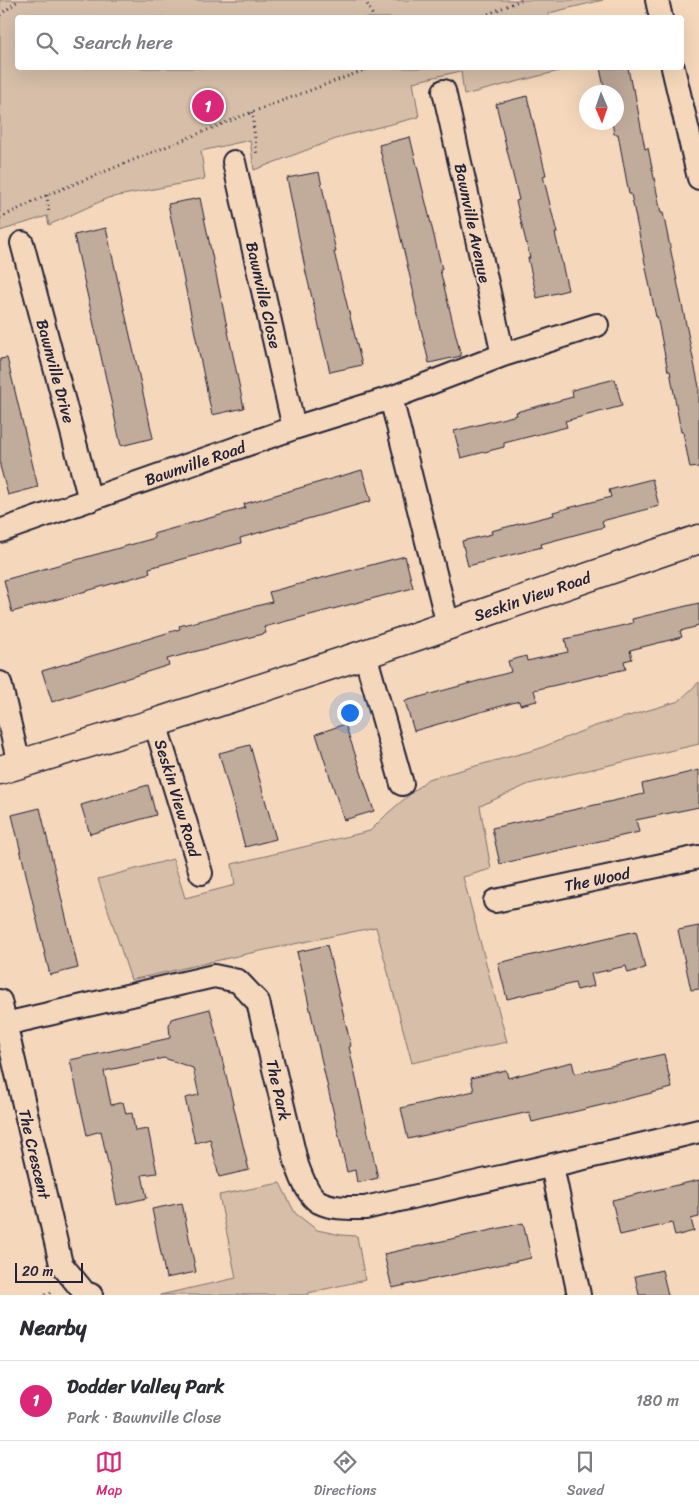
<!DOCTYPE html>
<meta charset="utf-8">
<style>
body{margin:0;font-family:Sriracha,sans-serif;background:#f7f7f7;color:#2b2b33}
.compass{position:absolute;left:579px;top:85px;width:45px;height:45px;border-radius:50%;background:#fff;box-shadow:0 5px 20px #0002;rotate:178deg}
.scale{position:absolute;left:15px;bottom:12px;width:68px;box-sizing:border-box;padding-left:5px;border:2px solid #22223b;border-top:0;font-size:14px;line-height:18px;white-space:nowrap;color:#22223b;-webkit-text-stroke:4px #f5d8bb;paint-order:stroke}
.you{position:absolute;left:349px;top:712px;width:18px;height:18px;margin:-12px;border:4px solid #fff;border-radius:50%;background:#1a73e8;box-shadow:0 0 0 8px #1a73e833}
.badge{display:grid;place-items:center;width:32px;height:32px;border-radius:50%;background:#db2777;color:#fff;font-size:16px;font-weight:700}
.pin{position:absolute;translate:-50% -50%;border:2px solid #fff;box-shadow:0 1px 5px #0006}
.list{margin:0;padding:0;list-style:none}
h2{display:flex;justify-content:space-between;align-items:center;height:65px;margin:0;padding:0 20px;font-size:21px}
h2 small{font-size:16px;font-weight:400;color:#7c7c81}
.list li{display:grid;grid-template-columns:32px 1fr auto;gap:15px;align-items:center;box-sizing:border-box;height:80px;padding:0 20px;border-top:1px solid #e1e1e2}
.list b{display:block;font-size:19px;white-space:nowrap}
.list p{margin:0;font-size:16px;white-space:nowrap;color:#7c7c81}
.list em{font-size:16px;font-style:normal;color:#7c7c81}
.icon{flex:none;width:28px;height:28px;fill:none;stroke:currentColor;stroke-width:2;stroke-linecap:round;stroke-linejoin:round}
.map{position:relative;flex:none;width:699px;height:1295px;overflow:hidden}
.search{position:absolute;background:#fff;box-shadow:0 5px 20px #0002;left:15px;right:15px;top:15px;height:55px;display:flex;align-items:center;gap:12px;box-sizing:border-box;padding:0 18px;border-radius:5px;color:#7c7c81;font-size:19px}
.sheet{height:145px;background:#fff}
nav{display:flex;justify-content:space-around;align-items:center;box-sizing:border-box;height:70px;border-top:1px solid #e1e1e2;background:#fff;font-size:14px;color:#7c7c81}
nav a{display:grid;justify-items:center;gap:2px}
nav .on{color:#db2777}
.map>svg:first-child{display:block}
.green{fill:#d6bea8;stroke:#7c7072}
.building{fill:#c1ab9b;stroke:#22223b}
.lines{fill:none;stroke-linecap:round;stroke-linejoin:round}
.street-casing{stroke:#22223b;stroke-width:26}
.secondary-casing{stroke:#22223b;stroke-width:31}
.path{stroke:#22223b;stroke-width:3;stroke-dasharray:1 4;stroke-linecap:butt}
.street{stroke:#f5d8bb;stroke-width:22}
.secondary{stroke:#f5d8bb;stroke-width:28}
.labels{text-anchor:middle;stroke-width:4.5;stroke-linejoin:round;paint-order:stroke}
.street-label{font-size:16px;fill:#22223b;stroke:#f5d8bb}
</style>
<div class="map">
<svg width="699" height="1295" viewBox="0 0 699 1295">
<rect width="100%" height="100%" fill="#f5d8bb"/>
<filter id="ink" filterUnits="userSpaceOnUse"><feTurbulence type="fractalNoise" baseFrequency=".02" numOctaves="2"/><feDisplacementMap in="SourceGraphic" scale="10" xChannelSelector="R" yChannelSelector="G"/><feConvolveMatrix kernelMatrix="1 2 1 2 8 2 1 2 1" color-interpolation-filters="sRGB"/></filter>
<g filter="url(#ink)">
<path class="green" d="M0 0H603L549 13V18H18V68H558L559 71 464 95 461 71 413 82 419 117 344 136 254 170 250 140 201 151 205 179 108 198 49 225 47 216 0 231Z
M699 682V744L529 784 480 806 491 869 463 877 507 1042 412 1063 376 927 246 954 131 980 98 879 173 859 185 898 235 885 232 864 370 831 388 813 428 779 538 749 592 727 679 701Z
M280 1183 295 1213 317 1230 341 1235 357 1236 365 1280 308 1293V1295H160L236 1278 219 1195Z"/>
<path class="building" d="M600 68H628L632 89H634L645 149 648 148 661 213H663L699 387V467L690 468 683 432H681L670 371H668L657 316 656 317 631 194H629L618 134H614L612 122H616V92H605Z
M527 96 546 175 543 176 557 233H555L568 290 537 298 528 258H530L516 201 519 200 496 104Z
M410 137 442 269 440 270 461 356 429 363 413 294H414L379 145Z
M319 172 336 252H334L362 365 330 372 306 273 287 178Z
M200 198 244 408 212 415 168 204Z
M106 228 153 438 121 446 74 235Z
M7 358 38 487 8 495 0 466V359Z
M615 379 622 406 565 421 567 427 504 443V447L461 458 454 431 517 415 516 412 573 397 572 390Z
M362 470 371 501 240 538 241 543 149 568 150 573 12 612 4 580 155 538 153 534 245 508 244 504Z
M652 479 659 506 602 521 604 527 541 544 542 547 468 566 462 541 492 534 491 531 554 515 553 512 611 497 609 490Z
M405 556 413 588 264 627 266 633 167 659 169 665 52 702 42 671 180 629 179 626 272 602 269 592Z
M699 603V625L695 626V627L680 631 682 637 630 650 632 659 624 661 626 669 534 690 537 701 520 705 519 701 414 731 405 701 511 672 508 661 526 656 527 661 568 652 565 639 633 623 632 619Z
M345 724 374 811 344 820 316 734Z
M250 745 276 839 245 847 219 753Z
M699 770V807L636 820 639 832 500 864 492 828 644 794 642 784Z
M148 785 156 815 90 834 81 805Z
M40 808 78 968 50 975 12 815Z
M699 926V989L691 990 678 930Z
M636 931 645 968 628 973 626 966 591 974 594 986 577 990 575 983 507 999 498 963Z
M327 945 351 1046 349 1047 378 1178 357 1183 355 1170 347 1172 297 952Z
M210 1009 249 1170 219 1177 210 1139 195 1143 185 1098 199 1095 193 1068 164 1058 104 1071 111 1105 123 1102 126 1114 132 1113 135 1131 148 1129 157 1173 142 1175 147 1198 117 1205 101 1131 87 1135 70 1060 170 1038 169 1025 171 1019Z
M664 1054 672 1088 532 1122 529 1112 408 1139 401 1108 474 1091 471 1078 506 1070 508 1078 572 1062 575 1074Z
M699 1180V1217L691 1219 694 1231 675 1236 672 1223 620 1235 612 1200Z
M182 1203 196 1272 166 1278 152 1209Z
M523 1223 531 1258 392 1288 384 1254Z
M662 1270 668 1295H639L635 1276Z"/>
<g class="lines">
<defs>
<path id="street" d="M657 0 661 18
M673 68 699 178
M444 91 503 355
M234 162 294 428
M22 243 90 500
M391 398 448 625
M0 531 294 428 391 398 503 355 597 325
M365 654 402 784
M0 683 19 764
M155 723 201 873
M495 901 699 857
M0 1001 61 1264 84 1292 91 1295
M5 1024 214 976 238 981 258 1002 297 1165C301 1176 308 1196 319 1202 333 1209 350 1208 365 1208 476 1182 588 1158 699 1131
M552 1166 579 1295"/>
<path id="secondary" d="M0 770 155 723 365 654 699 539"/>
</defs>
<use href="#street" class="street-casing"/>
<use href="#secondary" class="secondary-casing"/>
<path class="path" d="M365 0 374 18
M0 15 19 0
M479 18 521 0
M463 68V69
M252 112 257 156
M47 195 49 215
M0 218 47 195 252 112 370 68
M45 1295 53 1291"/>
<use href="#street" class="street"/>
<use href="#secondary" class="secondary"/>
</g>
</g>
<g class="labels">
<g class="street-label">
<text transform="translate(473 223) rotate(78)" y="6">Bawnville Avenue</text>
<text transform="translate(264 295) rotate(77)" y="6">Bawnville Close</text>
<text transform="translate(56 371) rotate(75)" y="6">Bawnville Drive</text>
<text transform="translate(195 463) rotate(-19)" y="6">Bawnville Road</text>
<text transform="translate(532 596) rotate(-19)" y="6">Seskin View Road</text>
<text transform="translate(178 798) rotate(73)" y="6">Seskin View Road</text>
<text transform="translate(597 879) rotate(-12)" y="6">The Wood</text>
<text transform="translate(279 1090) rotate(77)" y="6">The Park</text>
<text transform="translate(35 1154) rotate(77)" y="6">The Crescent</text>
</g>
</g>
</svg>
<svg class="compass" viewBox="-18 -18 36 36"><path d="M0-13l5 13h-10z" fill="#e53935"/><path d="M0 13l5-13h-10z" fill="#7c7c81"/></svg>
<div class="scale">20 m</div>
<div class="you"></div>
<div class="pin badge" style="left:208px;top:106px">1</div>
<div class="search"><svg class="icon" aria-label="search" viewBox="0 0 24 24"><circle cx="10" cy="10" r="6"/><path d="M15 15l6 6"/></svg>Search here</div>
</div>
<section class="sheet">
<h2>Nearby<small></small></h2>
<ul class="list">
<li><span class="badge">1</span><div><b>Dodder Valley Park</b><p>Park · Bawnville Close</p></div><em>180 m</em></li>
</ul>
</section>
<nav>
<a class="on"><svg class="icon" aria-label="map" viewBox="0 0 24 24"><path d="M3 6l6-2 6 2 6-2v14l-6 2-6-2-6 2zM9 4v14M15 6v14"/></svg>Map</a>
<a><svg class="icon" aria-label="directions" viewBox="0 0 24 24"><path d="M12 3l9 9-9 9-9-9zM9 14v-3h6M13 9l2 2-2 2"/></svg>Directions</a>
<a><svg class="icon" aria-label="saved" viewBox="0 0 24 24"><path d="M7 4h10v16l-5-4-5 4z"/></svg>Saved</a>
</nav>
